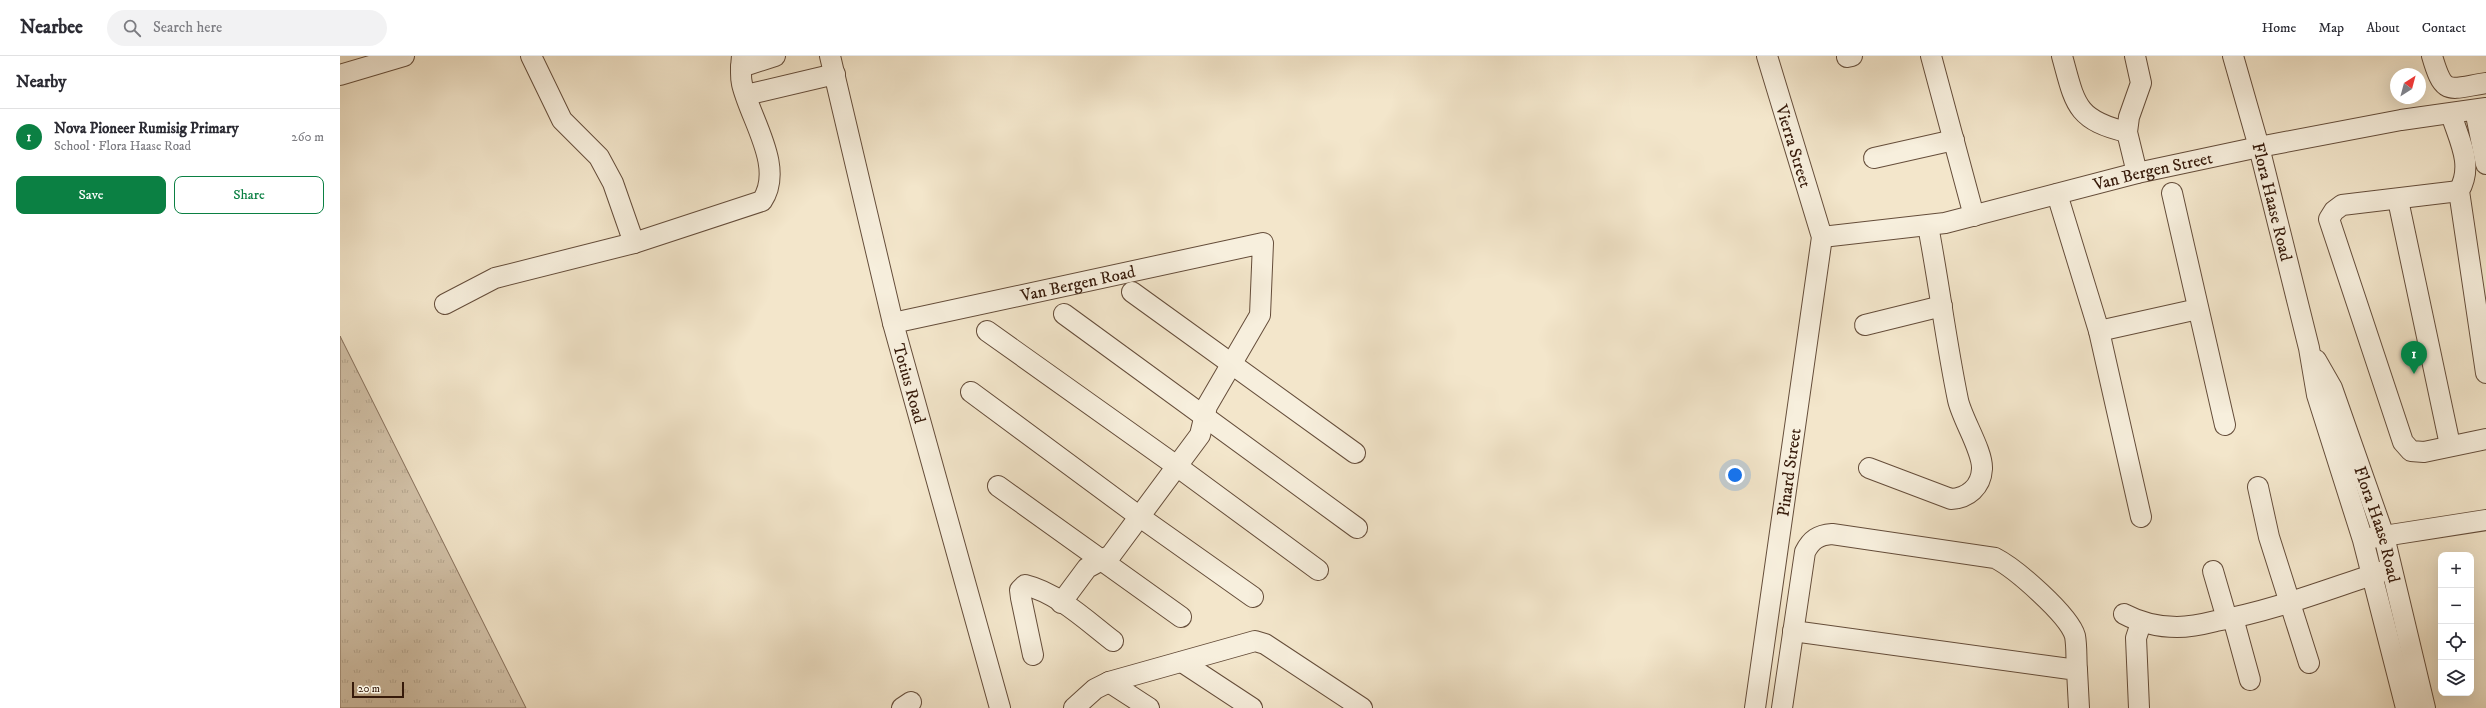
<!DOCTYPE html>
<meta charset="utf-8">
<style>
body{margin:0;font-family:"IM FELL DW Pica",serif;background:#f2f2f3;color:#2b2b33}
.controls{position:absolute;right:12px;bottom:12px;display:grid;overflow:hidden;border-radius:8px;box-shadow:0 4px 16px #0002}
.controls button{width:36px;height:36px;display:grid;place-items:center;padding:0;border:0;border-bottom:1px solid #e1e1e2;background:#fff;color:#2b2b33;font:20px sans-serif}
.compass{position:absolute;left:2050px;top:12px;width:36px;height:36px;border-radius:50%;background:#fff;box-shadow:0 4px 16px #0002;rotate:36deg}
.scale{position:absolute;left:12px;bottom:10px;width:52px;box-sizing:border-box;padding-left:4px;border:2px solid #361a0a;border-top:0;font-size:11px;line-height:14px;white-space:nowrap;color:#361a0a;-webkit-text-stroke:3px #f7efdd;paint-order:stroke}
.you{position:absolute;left:1395px;top:419px;width:14px;height:14px;margin:-10px;border:3px solid #fff;border-radius:50%;background:#1a73e8;box-shadow:0 0 0 6px #1a73e833}
.badge{display:grid;place-items:center;width:26px;height:26px;border-radius:50%;background:#0b8043;color:#fff;font-size:13px;font-weight:700}
.pin{position:absolute;translate:-50% -33px;filter:drop-shadow(0 1px 2px #0008)}
.pin::after{content:'';position:absolute;top:21px;width:14px;height:12px;background:inherit;clip-path:polygon(0 0,100% 0,50% 100%)}
.list{margin:0;padding:0;list-style:none}
h2{display:flex;justify-content:space-between;align-items:center;height:52px;margin:0;padding:0 16px;font-size:17px}
h2 small{font-size:13px;font-weight:400;color:#7c7c81}
.list li{display:grid;grid-template-columns:26px 1fr auto;gap:12px;align-items:center;box-sizing:border-box;height:56px;padding:0 16px;border-top:1px solid #e1e1e2}
.list b{display:block;font-size:15px;white-space:nowrap}
.list p{margin:0;font-size:13px;white-space:nowrap;color:#7c7c81}
.list em{font-size:13px;font-style:normal;color:#7c7c81}
.actions{display:flex;gap:8px;padding:12px 16px}
.actions a{flex:1;padding:9px 0;border:1px solid #0b8043;border-radius:8px;text-align:center;font-size:14px;color:#0b8043}
.actions .main{background:#0b8043;color:#fff}
.icon{flex:none;width:22px;height:22px;fill:none;stroke:currentColor;stroke-width:2;stroke-linecap:round;stroke-linejoin:round}
.map{position:relative;flex:none;width:2146px;height:652px;overflow:hidden}
header{display:flex;align-items:center;gap:24px;box-sizing:border-box;height:56px;padding:0 20px;background:#fff;border-bottom:1px solid #e1e1e2}
header strong{font-size:19px}
nav{display:flex;gap:22px;margin-inline-start:auto;font-size:14px}
.search{width:280px;height:36px;background:#f2f2f3;display:flex;align-items:center;gap:10px;box-sizing:border-box;padding:0 14px;border-radius:22px;color:#7c7c81;font-size:15px}
main{display:flex}
aside{flex:1;background:#fff}
.map>svg:first-child{display:block}
.park{fill:url(#park-tufts);stroke:#846e5a}
.lines{fill:none;stroke-linecap:round;stroke-linejoin:round}
.minor-casing{stroke:#654d3a;stroke-width:22}
.minor{stroke:#f7efdd;stroke-width:20}
.labels{text-anchor:middle;stroke-width:3.5;stroke-linejoin:round;paint-order:stroke}
.street-label{font-size:17px;fill:#361a0a;stroke:#f7efdd}
</style>
<header>
<strong>Nearbee</strong>
<div class="search"><svg class="icon" aria-label="search" viewBox="0 0 24 24"><circle cx="10" cy="10" r="6"/><path d="M15 15l6 6"/></svg>Search here</div>
<nav><a>Home</a><a>Map</a><a>About</a><a>Contact</a></nav>
</header>
<main>
<aside>
<h2>Nearby<small></small></h2>
<ul class="list">
<li><span class="badge">1</span><div><b>Nova Pioneer Rumisig Primary</b><p>School · Flora Haase Road</p></div><em>260 m</em></li>
</ul>
<div class="actions"><a class="main">Save</a><a>Share</a></div>
</aside>
<div class="map">
<svg width="2146" height="652" viewBox="0 0 2146 652">
<defs>
<pattern id="park-tufts" width="24" height="20" patternUnits="userSpaceOnUse"><rect width="24" height="20" fill="#d3c3aa"/><path d="M3 7l-1-3M5 7V3M7 7l1-3M15 17l-1-3M17 17v-4M19 17l1-3" fill="none" stroke="#b6a791"/></pattern>
</defs>
<rect width="100%" height="100%" fill="#f3e6cb"/>
<filter id="stains"><feTurbulence type="fractalNoise" baseFrequency=".005" numOctaves="4"/><feColorMatrix values="0 0 0 0 .2 0 0 0 0 .09 0 0 0 0 .02 0 0 0 .5 -.17"/></filter>
<radialGradient id="worn" r=".72"><stop offset=".6" stop-color="#630" stop-opacity="0"/><stop offset="1" stop-color="#630" stop-opacity=".3"/></radialGradient>
<path class="park" d="M0 280 186 652H0Z"/>
<g class="lines">
<defs>
<g id="minor">
<path d="M191 0 222 64 259 101 273 127 294 187"/>
<path id="s1" d="M490 0 553 267 660 652"/>
<path d="M1591 0 1634 160"/>
<path d="M1722 0C1735 47 1735 64 1787 76"/>
<path d="M1795 0 1801 27 1789 61 1787 76 1797 117"/>
<path id="s2" d="M1893 0 1919 91 1969 292 1977 339 2023 484 2066 652"/>
<path d="M2092 0C2104 41 2108 33 2146 27"/>
<path d="M1507 1 1512 0"/>
<path d="M401 11 435 0"/>
<path d="M0 19 64 0"/>
<path d="M406 39 495 18"/>
<path d="M2135 54 2146 108"/>
<path d="M2111 58C2119 84 2134 109 2119 135L2146 317"/>
<path d="M1534 102 1614 84"/>
<path d="M2119 135 2002 149 1994 155 1989 163 2063 386 2071 395 2084 396 2146 383"/>
<path d="M1832 137 1885 369"/>
<path d="M1717 138 1759 275 1801 461"/>
<path d="M2058 144 2110 389"/>
<path id="s3" d="M1482 181 1605 167 1797 117 1919 91 2061 64 2146 52"/>
<path d="M792 236 1015 397"/>
<path d="M105 248 155 222 294 187 422 145C445 111 410 63 402 28 400 19 401 9 402 0"/>
<path d="M724 258 1017 472"/>
<path id="s4" d="M553 267 923 187 920 259 867 350 860 379 771 499 747 512 721 547"/>
<path d="M1525 269 1602 250"/>
<path d="M647 275 838 411 978 514"/>
<path d="M1759 275 1858 253"/>
<path id="s5" d="M1976 304 1992 332 2044 480 2085 652"/>
<path d="M631 336 800 461 913 541"/>
<path d="M1529 412 1611 443C1628 442 1641 431 1642 413 1643 395 1622 363 1618 344 1606 286 1599 227 1588 170"/>
<path d="M658 430 841 561"/>
<path d="M1918 431 1929 481 1969 607"/>
<path d="M2031 482 2146 464"/>
<path d="M1873 515 1887 563"/>
<path d="M1784 558C1801 567 1817 571 1837 571 1849 571 1864 568 1876 565 1933 555 1988 533 2044 515"/>
<path d="M1893 562 1910 624"/>
<path d="M1453 575 1737 614 1739 652"/>
<path d="M693 599 681 542 680 534 685 529C718 537 747 565 773 585"/>
<path d="M842 606 912 652"/>
<path d="M769 626 809 652"/>
<path d="M562 652 571 646"/>
<path d="M734 652 755 633 769 626 915 585 925 588 1022 652"/>
<path id="s6" d="M1415 652 1482 181 1427 0"/>
<path d="M1442 652 1465 496C1471 484 1478 479 1492 478L1655 502C1675 512 1729 559 1735 580 1737 591 1736 603 1737 614"/>
<path d="M1799 652 1796 582 1801 567"/>
</g>
</defs>
<use href="#minor" class="minor-casing"/>
<use href="#minor" class="minor"/>
</g>
<g class="labels">
<g class="street-label">
<text transform="translate(1454 90) rotate(73)" y="6">Vierra Street</text>
<text dy="6" stroke="none"><textPath href="#s3" startOffset="338">Van Bergen Street</textPath></text>
<text dy="6" stroke="none"><textPath href="#s2" startOffset="151">Flora Haase Road</textPath></text>
<text dy="6" stroke="none"><textPath href="#s4" startOffset="189">Van Bergen Road</textPath></text>
<text dy="6" stroke="none"><textPath href="#s1" startOffset="337">Totius Road</textPath></text>
<text dy="6" stroke="none"><textPath href="#s6" startOffset="238">Pinard Street</textPath></text>
<text dy="6" stroke="none"><textPath href="#s5" startOffset="176">Flora Haase Road</textPath></text>
</g>
</g>
<rect width="100%" height="100%" filter="url(#stains)"/>
<rect width="100%" height="100%" fill="url(#worn)"/>
</svg>
<div class="controls">
<button>+</button>
<button>−</button>
<button><svg class="icon" aria-label="locate" viewBox="0 0 24 24"><circle cx="12" cy="12" r="6"/><path d="M12 2v4M12 18v4M2 12h4M18 12h4"/></svg></button>
<button><svg class="icon" aria-label="layers" viewBox="0 0 24 24"><path d="M12 4l9 5-9 5-9-5zM3 14l9 5 9-5"/></svg></button>
</div>
<svg class="compass" viewBox="-18 -18 36 36"><path d="M0-13l5 13h-10z" fill="#e53935"/><path d="M0 13l5-13h-10z" fill="#7c7c81"/></svg>
<div class="scale">20 m</div>
<div class="you"></div>
<div class="pin badge" style="left:2074px;top:318px">1</div>
</div>
</main>
